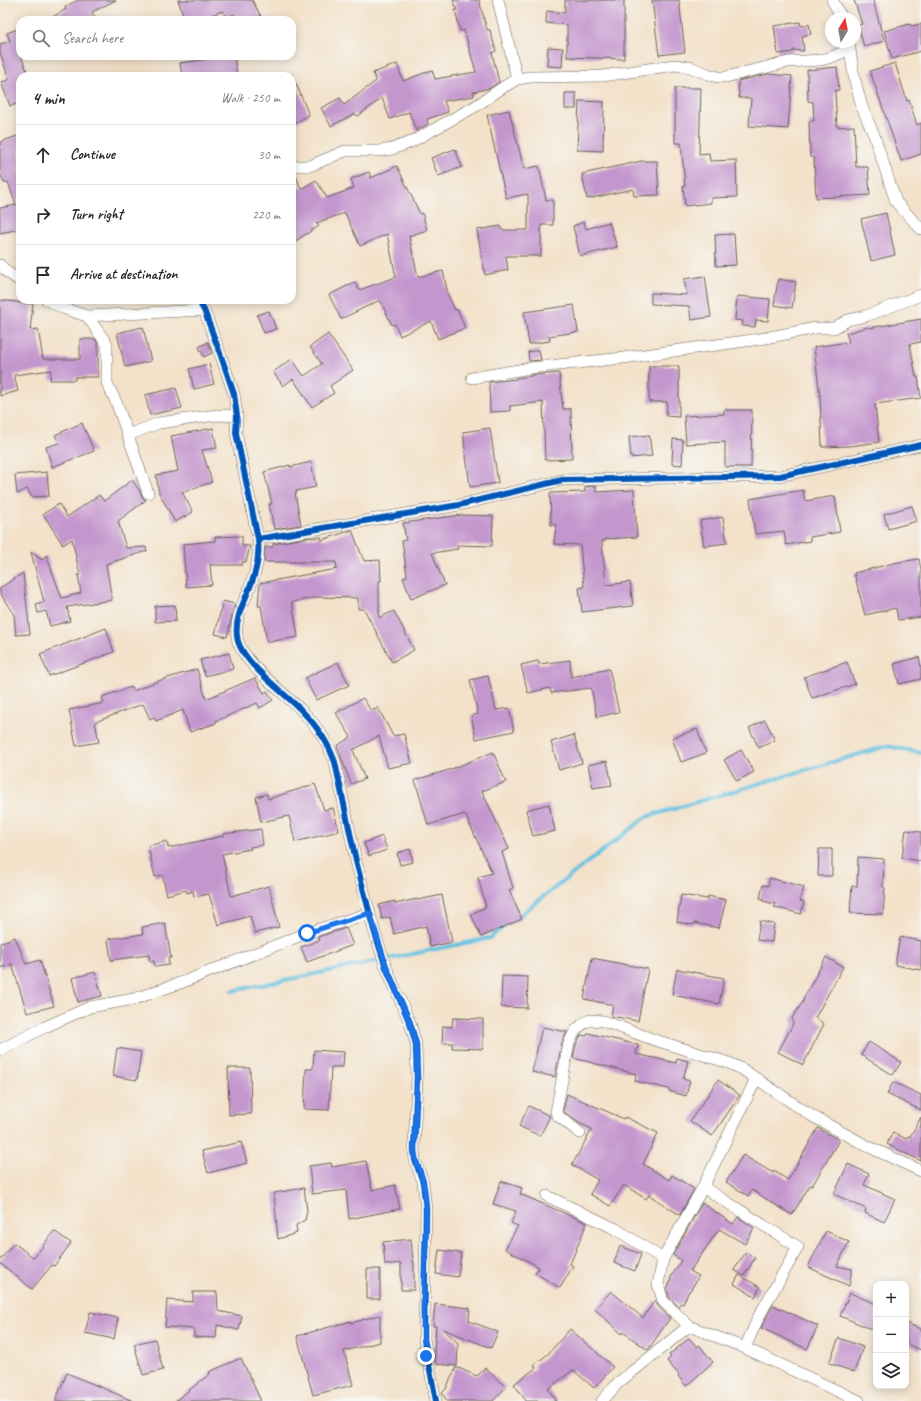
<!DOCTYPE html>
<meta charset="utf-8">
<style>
body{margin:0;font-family:Caveat,sans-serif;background:#f7f7f7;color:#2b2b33}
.controls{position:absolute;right:12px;bottom:12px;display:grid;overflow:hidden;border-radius:8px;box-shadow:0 2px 10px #0003}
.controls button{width:36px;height:36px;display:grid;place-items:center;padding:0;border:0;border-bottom:1px solid #e1e1e2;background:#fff;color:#2b2b33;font:20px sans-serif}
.compass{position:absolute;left:825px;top:12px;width:36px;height:36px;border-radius:50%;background:#fff;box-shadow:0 2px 10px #0003;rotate:10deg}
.stop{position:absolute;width:12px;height:12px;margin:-9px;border:3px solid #1a73e8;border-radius:50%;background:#fff}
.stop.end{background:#1a73e8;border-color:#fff;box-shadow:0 1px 4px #0008}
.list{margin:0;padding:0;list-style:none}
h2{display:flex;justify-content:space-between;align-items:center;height:52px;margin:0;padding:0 16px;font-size:17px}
h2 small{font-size:13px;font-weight:400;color:#7c7c81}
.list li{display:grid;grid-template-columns:26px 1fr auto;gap:12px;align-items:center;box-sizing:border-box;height:60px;padding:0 16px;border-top:1px solid #e1e1e2}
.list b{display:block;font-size:15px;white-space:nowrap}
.list em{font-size:13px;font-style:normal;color:#7c7c81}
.icon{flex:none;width:22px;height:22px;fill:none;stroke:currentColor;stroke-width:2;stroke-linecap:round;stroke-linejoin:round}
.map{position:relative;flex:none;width:921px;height:1401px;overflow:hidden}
.search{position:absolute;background:#fff;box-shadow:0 2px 10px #0003;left:16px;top:16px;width:280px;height:44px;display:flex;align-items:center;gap:10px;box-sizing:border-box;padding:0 14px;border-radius:12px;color:#7c7c81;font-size:15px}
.panel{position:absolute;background:#fff;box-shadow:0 2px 10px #0003;left:16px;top:72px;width:280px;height:232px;border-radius:12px}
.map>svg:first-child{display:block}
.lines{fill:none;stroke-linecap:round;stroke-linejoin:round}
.stream{stroke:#63c1e1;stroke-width:4}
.building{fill:#c496ce}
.minor-casing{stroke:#676159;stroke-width:12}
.minor{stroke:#fff;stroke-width:11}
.cycleway-casing{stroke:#f6f6f2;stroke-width:8}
.cycleway{stroke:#0057b8;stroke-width:6}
.route{stroke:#1a73e8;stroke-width:5}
</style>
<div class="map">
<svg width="921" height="1401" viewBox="0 0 921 1401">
<rect width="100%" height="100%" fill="#f6f6f2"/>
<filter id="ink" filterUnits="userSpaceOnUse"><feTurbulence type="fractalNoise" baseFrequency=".025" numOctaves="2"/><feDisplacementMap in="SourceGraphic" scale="8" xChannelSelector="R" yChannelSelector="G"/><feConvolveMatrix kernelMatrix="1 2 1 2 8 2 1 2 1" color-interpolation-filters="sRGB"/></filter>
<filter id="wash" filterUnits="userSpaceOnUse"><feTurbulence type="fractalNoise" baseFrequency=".012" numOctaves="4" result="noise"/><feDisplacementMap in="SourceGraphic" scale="16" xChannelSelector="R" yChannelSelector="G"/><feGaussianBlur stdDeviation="0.9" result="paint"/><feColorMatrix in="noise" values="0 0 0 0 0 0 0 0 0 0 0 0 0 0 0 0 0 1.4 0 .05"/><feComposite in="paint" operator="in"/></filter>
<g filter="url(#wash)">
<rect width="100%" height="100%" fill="#f3e1c9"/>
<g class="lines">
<path class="stream" d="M516 918 646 817 887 746 921 753
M232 991 490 938 507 924"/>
</g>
<g id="blocks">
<path class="building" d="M78 0H116L92 12 96 20H48L66 9 65 7Z
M178 0H252L263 20H238L234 14 226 18 223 11 196 20H185Z
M453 0H479L487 30H490L496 51 492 53 499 82 490 88 473 92 474 96 444 101 448 112 427 119 428 124 416 131 409 112 390 119 382 98 358 116 355 114 331 126 321 108 340 98 344 105 376 81 373 73 397 64 403 81 432 70 435 79 476 72 464 30 460 31 455 10H457Z
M565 0H624V59L567 57V25L546 23 547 11 565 13Z
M652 0H679L685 52 659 55Z
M854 0H873L884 41 864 47 858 25 862 24Z
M800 22 801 26 809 24 811 34 802 36 804 51 793 50V52L778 54 774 26Z
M910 24 911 26 921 24V51L892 59 884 31Z
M20 28V56H21L29 76H20V106H18L17 104 10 106 1 82 9 80 0 52V44L10 41 7 33Z
M548 47 563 48 562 67 547 66Z
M230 56H234L237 76H182L180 63Z
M895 63 907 101 909 100 917 125 921 123V154L901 161 870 71Z
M837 67 839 90 835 91 837 127 854 126 856 167H868L870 195 816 198 814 158 810 157 809 121H814L813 102 808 101 807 70Z
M292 74 309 115 292 125Z
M768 74 792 76 788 129 749 126 751 98H739L738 81Z
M675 88H701L699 154 709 153 710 161 736 160 737 197 711 198V203L685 206 683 186H685L681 143H675Z
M565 93H576V109H565Z
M579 101 604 102 603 151 577 150Z
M509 110 524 169 539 166 546 200H553V225H541V256H506L508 270 485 275 477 230 501 226V230H528V194L506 198 487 115Z
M20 135V229L0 233V208L16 205 8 182 4 183 0 173V142Z
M455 149 462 167 438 176 431 158Z
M642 161H657L659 195 634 196 633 189 587 199 582 174Z
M397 166 420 214 422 213 427 230 409 236 418 277 443 271 448 295 455 310 457 309 465 328 438 339 431 321 400 336 395 324 392 325 380 300 341 319 329 295 355 282 359 290 396 277 387 234 360 246 345 213 316 223 319 226 292 243V173H295L301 189 316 180 327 198 354 188 351 179 369 172 371 178Z
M886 213 895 255 871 261 861 219Z
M584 222 586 229 609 222 617 247 580 256 573 226Z
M734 234 736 265 716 266 715 235Z
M705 276 711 317 691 320 689 306 651 304V293L687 295 684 279Z
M778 279 796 282 792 308 774 305Z
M737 296 770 299 768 321 756 320 755 327 742 326 743 321 735 320Z
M0 300 33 304 30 330 38 329 43 359H80V339H95L98 344V377H75V380H50L51 370 14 375 18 391 0 396Z
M574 305 578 332 549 336 550 341 529 344 524 312Z
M269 311 276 329 264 333 257 315Z
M921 319V342L910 344 916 377H918L921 398 875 404 879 442 850 446 822 447 820 396 814 347 849 342 846 333 868 327 869 328Z
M143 327 151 361 125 367 117 333Z
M328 334 353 370 330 386 334 393 312 407 293 379 283 386 273 372 292 359 304 376 322 364 310 347Z
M208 342 212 353 204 357 199 347Z
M539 350 541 360 529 361 528 352Z
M209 364 214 384 194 389 189 369Z
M649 366H679V417L666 416 667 402H649Z
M559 373 563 409H571L572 459 545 460 543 402 510 406V411L490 412 489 382 516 379V378L531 376V375Z
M176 388 182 408 150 415 145 395Z
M724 410H752L751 467H725V442L686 444 684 416 724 414Z
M82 423 94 451 52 467 46 447 59 443 55 435Z
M213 428 217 448 202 450 212 482 182 492 193 512 175 522 159 493 156 475 178 471 171 436Z
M490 428 498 483 470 487 463 432Z
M649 435 652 456 631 458 629 437Z
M673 439 683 440 682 465 672 464Z
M311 462 316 487 296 491 297 493H295L301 525 274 529 269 504H272L264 472 290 465V467Z
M47 472 49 496 32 497 27 489 17 494 15 475Z
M132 480 139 490 143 498 146 500 118 521 126 548 146 547 147 551 106 564 112 600 67 607 70 621 50 626 46 611 38 613 36 604 44 602 31 552 42 560 46 555 62 598 81 593 78 575H80L72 539 63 545 43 514 59 504 67 517 99 495 104 501Z
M596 486V492L634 490 637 537 605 539V541H602L606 585 630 582 633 606 582 612 579 588 584 587 580 545 554 544 556 525H551L550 493 585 492V487Z
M803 490 805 501 835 496 840 532 810 537V541L786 545 784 531 755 534 750 499Z
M912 506 917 521 888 529 884 514Z
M462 515 493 516 492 546 457 545 458 549 432 553 445 585 411 599 403 578 407 576 402 541 406 540 403 523Z
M723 517 727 543 704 546 700 521Z
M352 530 364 561 380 560 381 581H379V618L394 611 414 650 392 662 364 609H358V598L319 597 292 602 298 637 267 642 261 606H258L260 583 337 569 336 562H264L265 547H273V544L304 538 321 537 322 540Z
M242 536V546H250L246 562H242V565H210L212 585 186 587 183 544 215 541V537Z
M919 559 921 570V617L898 620 896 608 865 615 854 573 894 563Z
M23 573 30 634 16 635 14 615 0 593V588Z
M223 601 235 604 227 637 215 634Z
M175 605 176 621 155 622V606Z
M106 628 114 652 49 676 40 654Z
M229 653 233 669 205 676 200 660Z
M919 657 921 667V679L899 684 894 664Z
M570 660 571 677 609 669 619 712 597 717 591 688 551 693 550 688 528 693 521 665 538 661 539 664Z
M338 662 349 685 316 700 305 678Z
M847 662 855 684 812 698 804 677Z
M197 669 206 699 255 678 264 693 267 691 273 700 260 708 257 703 216 721V723L190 732 183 710 156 721 154 717 150 719 143 704 95 722 99 742 76 746 69 710 104 703 102 697 131 687 133 691 158 681Z
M488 676 496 710 509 708 514 731 476 739 471 716 478 714 470 680Z
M363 698 371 711 378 708 393 736 404 734 412 763 388 768 379 736 353 750 365 779 351 784 337 746 351 737 336 713Z
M765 720 775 740 759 748 749 728Z
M697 729 706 753 681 762 672 738Z
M574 735 582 763 559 770 551 742Z
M741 750 754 772 737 781 724 760Z
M493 752 506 782 482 791 509 849 502 852 513 888 509 890 522 919 481 937 471 914 486 907 478 877 492 873 465 814 428 825 415 780 449 770Z
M607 761 612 785 593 788 588 765Z
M315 784 324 810 333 808 339 831 295 842 289 816 261 822 256 797 267 794 268 799Z
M549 804 555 831 533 836 526 810Z
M261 829 263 845 250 847 251 849 222 854 231 896 269 886 279 927 255 933 250 916 218 925 209 894 194 897 193 891 187 893 186 890 167 895 162 875 155 877 148 846 167 841 168 848 223 836V834Z
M906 830 921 832V861L902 858Z
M382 836 387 850 369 856 364 843Z
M410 849 413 862 400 865 397 853Z
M819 849H832V876H818Z
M858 857 884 859 883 887 885 888 883 914 850 913 852 886H857Z
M770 878 804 887 800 901 804 902 801 914 774 907 775 904 763 901 764 899 760 898 763 885 768 886Z
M442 895 452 942 430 947 426 926 394 934 390 917 382 919 379 905 395 901V904L417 899 418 900Z
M681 895 708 899V896L726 900 719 928 694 923 693 925 677 922Z
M760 921 774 924 772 942 757 940Z
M165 923 171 958H168L169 965 155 967 154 961 150 962 149 955 111 960 108 939 143 934 142 927Z
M346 928 353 945 307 962 301 947 320 940 318 937Z
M15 937 26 964 40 960 54 1006 27 1013 12 964 0 968V943Z
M900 937 921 941V970L895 965Z
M826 957 843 967 815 1018 824 1024 803 1065 778 1052 793 1024 792 1018 804 1000 803 999Z
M592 958 648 969 638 1021 611 1016 613 1005 584 999Z
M677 969 724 978 719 1004 672 995Z
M95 972 102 996 78 1002 72 978Z
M502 976 528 977 527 1008 501 1007Z
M453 1018 483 1019V1049L452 1048V1043H442L443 1026 452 1027Z
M542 1027 567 1032 562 1042 555 1077 532 1072Z
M588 1033 638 1045 636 1054 676 1063 677 1058 688 1061 683 1079 690 1081 686 1096 669 1091V1089L635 1081 636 1074 573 1058 576 1045 581 1035 587 1036Z
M869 1042 901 1062 893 1075 861 1055Z
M117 1048 141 1052 137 1080 113 1076Z
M314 1050 344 1052 343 1067H331L329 1110 304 1109 306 1069H313Z
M228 1068H250L251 1114 229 1115Z
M718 1080 740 1095 712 1136 690 1121Z
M893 1082 921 1095V1110L887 1094Z
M567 1094 624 1119 625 1117 658 1133 643 1164 669 1180 672 1175 694 1189 680 1215 649 1195 646 1199 624 1185 610 1206 590 1194 598 1180 572 1165 592 1129 579 1123 563 1111Z
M529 1106 550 1116 540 1136 519 1126Z
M921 1117V1161L887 1144 893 1132 906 1139 908 1136 910 1137Z
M818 1128 839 1140 812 1186 810 1185 792 1215 752 1190 748 1196 726 1182 743 1155 773 1173 774 1171 788 1180Z
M241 1142 247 1163 208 1173 202 1151Z
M366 1161 372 1190 395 1185 400 1209 349 1219 346 1190 312 1194 309 1166 331 1163 332 1167Z
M848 1164 869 1174 864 1185 895 1199 884 1222 865 1213 866 1209 834 1194Z
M501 1181 522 1188 520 1194 587 1223 570 1264 573 1266 560 1288 535 1273 539 1267 505 1249 518 1226 511 1223 516 1211 493 1204Z
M304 1188 307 1211 305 1220 296 1225 297 1233 278 1239 274 1193Z
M702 1203 733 1224 738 1217 754 1228 745 1244 719 1229 690 1271 699 1276 690 1291H689L683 1304 681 1303 678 1306 669 1297 667 1289 671 1280 670 1279 681 1260 673 1255Z
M54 1231 71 1243 54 1266 52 1265 32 1289 0 1263V1260L14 1243 34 1258Z
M826 1231 849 1242 837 1266 852 1269 849 1286 808 1267Z
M411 1239 413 1262H414V1290H401V1263L385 1265 383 1242Z
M620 1246 641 1254 635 1271 614 1263Z
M439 1250 461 1253 458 1277 436 1274Z
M746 1252 755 1258 744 1276 734 1270Z
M367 1269H380V1299H367Z
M739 1275 760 1287 755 1297 734 1284Z
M611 1291 643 1318 655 1300 658 1306 670 1318 648 1350 623 1332 622 1334 595 1309Z
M193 1292H217L218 1311 242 1316 239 1330 217 1325 216 1338 194 1337V1329L165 1327 167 1300 193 1302Z
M850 1293 876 1304V1331L840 1316Z
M435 1304 470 1308 469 1321 498 1332 491 1348 443 1329 458 1343 457 1366 436 1364 434 1354 436 1326H433Z
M773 1305 818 1326 807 1349 761 1328Z
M90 1312 118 1318 114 1339 85 1333Z
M380 1315V1342L344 1351 353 1385 313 1395 297 1336 351 1321V1323Z
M906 1323 921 1329V1350L906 1344Z
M570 1329 613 1367 594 1388 573 1370 548 1389 557 1401H526L514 1384 536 1368 534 1365 548 1354Z
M689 1338 697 1347 699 1345 713 1362 686 1386 678 1376 679 1375 667 1361 671 1357 669 1355Z
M839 1338 863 1347 854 1372 829 1363Z
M155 1339 163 1370 143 1375 134 1344Z
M241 1358 261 1401H175L210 1374 209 1372Z
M456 1367 477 1376 485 1368 506 1387 493 1401H447L442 1393 446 1389Z
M67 1373 133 1401H55Z"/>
</g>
</g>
<g filter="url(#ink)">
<use href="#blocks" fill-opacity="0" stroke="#676159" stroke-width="1"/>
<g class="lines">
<defs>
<path id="minor" d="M498 0 517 79
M832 0 842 18
M849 43 854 77 862 107 874 135 896 202 921 229
M292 166H310L345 151H379L392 149 411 142 476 106 502 88 517 79 530 77 603 76 674 65 690 67 708 74 718 77H726L788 62 821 60 832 57 850 49
M0 265 7 272 20 281
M47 300 65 309 87 316 204 310
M198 300 204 310 221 356 234 394 237 416 236 433 258 539C259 549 258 562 255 572 250 594 234 613 237 636 239 661 285 693 302 711 317 726 328 742 335 762L356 861 374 930 386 967 410 1023 416 1044 417 1078 414 1149 415 1160 423 1182 426 1209 424 1339 436 1401
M87 316 107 344V383L117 404 148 493
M472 378 530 368 623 358 760 339 816 328H834L848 320 866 316 921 295
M128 435 159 423 217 415 237 416
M258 539 459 505 562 480 780 476 921 445
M0 1050 45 1027 90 1007 134 999 183 982 307 933 370 913
M756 1079 703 1187 663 1259 658 1284 663 1301 689 1326 745 1348 859 1401
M580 1133 557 1115 556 1112 569 1043 575 1031 584 1023 590 1020 603 1021 655 1040 729 1063 742 1069 812 1116 867 1146 921 1171
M703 1187 798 1247 759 1316 745 1348
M547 1196 616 1229 663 1259
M602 1401 618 1383 689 1326"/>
</defs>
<use href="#minor" class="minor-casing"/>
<use href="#minor" class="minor"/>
<defs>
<path id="cycleway" d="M198 300 204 310 221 356 234 394 237 416 236 433 258 539C259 549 258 562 255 572 250 594 234 613 237 636 239 661 285 693 302 711 317 726 328 742 335 762L356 861 374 930 386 967 410 1023 416 1044 417 1078 414 1149 415 1160 423 1182 426 1209 424 1339 436 1401
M258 539 459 505 562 480 780 476 921 445"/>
</defs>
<use href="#cycleway" class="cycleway-casing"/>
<use href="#cycleway" class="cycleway"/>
</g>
</g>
<g class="lines" filter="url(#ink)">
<path class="route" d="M307 933 370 913 386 966 410 1023 416 1044 417 1078 414 1150C415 1161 421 1170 423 1182 425 1190 426 1201 426 1209 427 1258 419 1308 426 1356"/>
</g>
</svg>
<div class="controls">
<button>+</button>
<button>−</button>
<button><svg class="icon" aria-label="layers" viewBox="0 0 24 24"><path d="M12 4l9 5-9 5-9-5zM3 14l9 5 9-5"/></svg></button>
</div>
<svg class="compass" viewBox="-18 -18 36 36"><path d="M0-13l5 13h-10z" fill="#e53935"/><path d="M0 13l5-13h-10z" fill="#7c7c81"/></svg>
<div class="stop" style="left:307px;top:933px"></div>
<div class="stop end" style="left:426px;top:1356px"></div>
<div class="search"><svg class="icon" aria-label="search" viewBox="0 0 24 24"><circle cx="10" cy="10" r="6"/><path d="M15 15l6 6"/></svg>Search here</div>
<section class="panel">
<h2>4 min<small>Walk · 250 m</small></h2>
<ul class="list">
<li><svg class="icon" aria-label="ahead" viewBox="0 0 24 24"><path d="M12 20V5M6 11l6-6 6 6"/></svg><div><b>Continue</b></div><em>30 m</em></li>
<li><svg class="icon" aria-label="right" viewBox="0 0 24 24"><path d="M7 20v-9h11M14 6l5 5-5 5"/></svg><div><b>Turn right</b></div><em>220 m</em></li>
<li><svg class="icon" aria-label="arrive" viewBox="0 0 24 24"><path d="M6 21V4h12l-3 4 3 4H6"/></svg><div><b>Arrive at destination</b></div></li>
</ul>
</section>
</div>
